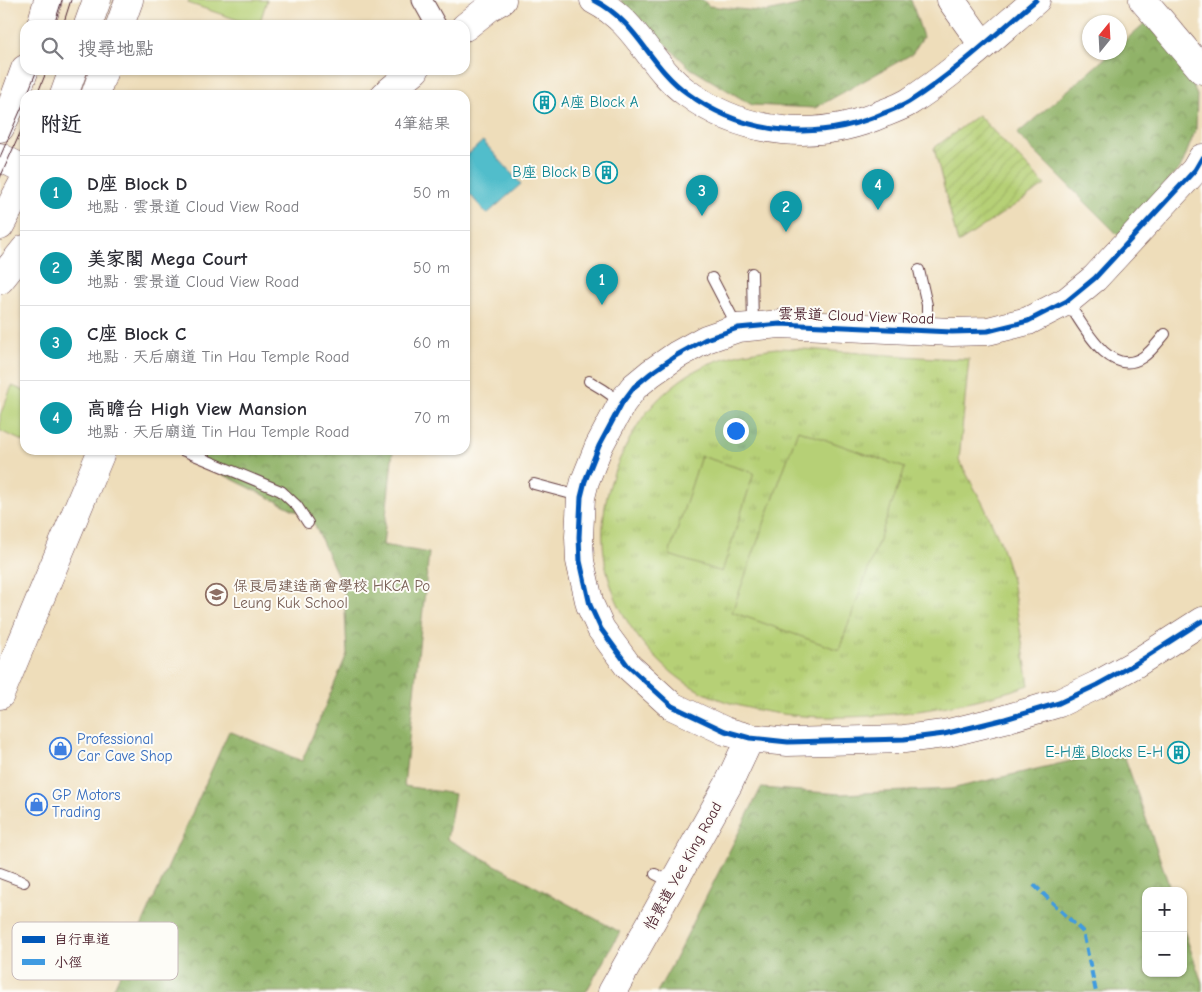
<!DOCTYPE html>
<html lang="zh-TW">
<meta charset="utf-8">
<style>
body{margin:0;font-family:"Comic Neue","LXGW WenKai TC",sans-serif;background:#f2f2f3;color:#2b2b33}
.controls{position:absolute;right:15px;bottom:15px;display:grid;overflow:hidden;border-radius:10px;box-shadow:0 1px 4px #0004}
.controls button{width:45px;height:45px;display:grid;place-items:center;padding:0;border:0;border-bottom:1px solid #e1e1e2;background:#fff;color:#2b2b33;font:25px sans-serif}
.compass{position:absolute;left:1082px;top:15px;width:45px;height:45px;border-radius:50%;background:#fff;box-shadow:0 1px 4px #0004;rotate:18deg}
.you{position:absolute;left:735px;top:430px;width:18px;height:18px;margin:-12px;border:4px solid #fff;border-radius:50%;background:#1a73e8;box-shadow:0 0 0 8px #1a73e833}
.badge{display:grid;place-items:center;width:32px;height:32px;border-radius:50%;background:#1f6fb2;color:#fff;font-size:16px;font-weight:700}
.pin{position:absolute;translate:-50% -41px;filter:drop-shadow(0 1px 2px #0008)}
.pin::after{content:'';position:absolute;top:26px;width:18px;height:15px;background:inherit;clip-path:polygon(0 0,100% 0,50% 100%)}
.list{margin:0;padding:0;list-style:none}
h2{display:flex;justify-content:space-between;align-items:center;height:65px;margin:0;padding:0 20px;font-size:21px}
h2 small{font-size:16px;font-weight:400;color:#7c7c81}
.list li{display:grid;grid-template-columns:32px 1fr auto;gap:15px;align-items:center;box-sizing:border-box;height:75px;padding:0 20px;border-top:1px solid #e1e1e2}
.list b{display:block;font-size:19px;white-space:nowrap}
.list p{margin:0;font-size:16px;white-space:nowrap;color:#7c7c81}
.list em{font-size:16px;font-style:normal;color:#7c7c81}
.icon{flex:none;width:28px;height:28px;fill:none;stroke:currentColor;stroke-width:2;stroke-linecap:round;stroke-linejoin:round}
.map{position:relative;flex:none;width:1202px;height:992px;overflow:hidden}
.search{position:absolute;background:#fff;box-shadow:0 1px 4px #0004;left:20px;top:20px;width:450px;height:55px;display:flex;align-items:center;gap:12px;box-sizing:border-box;padding:0 18px;border-radius:15px;color:#7c7c81;font-size:19px}
.panel{position:absolute;background:#fff;box-shadow:0 1px 4px #0004;left:20px;top:90px;width:450px;height:365px;border-radius:15px}
.map>svg:first-child{display:block}
.forest{fill:url(#forest-crowns);stroke:#6d6849}
.park{fill:url(#park-tufts);stroke:#807850}
.garden{fill:url(#garden-furrows);stroke:#807850}
.pitch{fill:#b6d076;stroke:#807850}
.water{fill:#51bdcb;stroke:#4e6e7b}
.lines{fill:none;stroke-linecap:round;stroke-linejoin:round}
.lane-casing{stroke:#633c40;stroke-width:12}
.street-casing{stroke:#633c40;stroke-width:21}
.secondary-casing{stroke:#633c40;stroke-width:29}
.primary-casing{stroke:#633c40;stroke-width:29}
.lane{stroke:#fff;stroke-width:10}
.street{stroke:#fff;stroke-width:19}
.secondary{stroke:#fff;stroke-width:28}
.primary{stroke:#fff;stroke-width:28}
.tram{stroke:#4a1f2b;stroke-width:1}
.quiet{stroke:#409be1;stroke-width:4;stroke-dasharray:8 4;stroke-linecap:butt}
.cycleway-casing{stroke:#fdfcf7;stroke-width:8}
.cycleway{stroke:#0057b8;stroke-width:5}
.labels{text-anchor:middle;stroke-width:4;stroke-linejoin:round;paint-order:stroke}
.culture-label{font-size:15px;fill:#0d838f;stroke:#fdfcf7;text-anchor:end}
.street-label{font-size:15px;fill:#4a1f2b;stroke:#fdfcf7}
.education-label{font-size:15px;fill:#785e54;stroke:#fdfcf7;text-anchor:start}
.shop-label{font-size:15px;fill:#366cbe;stroke:#fdfcf7;text-anchor:start}
.key{fill:#fdfcf7;stroke:#c7baba;stroke-width:1}
.key-label{font-size:14px;fill:#4a1f2b}
</style>
<div class="map">
<svg width="1202" height="992" viewBox="0 0 1202 992">
<defs>
<pattern id="forest-crowns" width="20" height="18" patternUnits="userSpaceOnUse" patternTransform="scale(1.25)"><rect width="20" height="18" fill="#90b267"/><path d="M2 6a3 3 0 1 1 6 0M12 15a3 3 0 1 1 6 0" fill="none" stroke="#789055"/></pattern>
<pattern id="park-tufts" width="24" height="20" patternUnits="userSpaceOnUse" patternTransform="scale(1.25)"><rect width="24" height="20" fill="#b6d076"/><path d="M3 7l-1-3M5 7V3M7 7l1-3M15 17l-1-3M17 17v-4M19 17l1-3" fill="none" stroke="#9eb266"/></pattern>
<pattern id="garden-furrows" width="10" height="10" patternUnits="userSpaceOnUse" patternTransform="scale(1.25)"><rect width="10" height="10" fill="#b6d076"/><path d="M-1 1l2-2M0 10L10 0M9 11l2-2" fill="none" stroke="#9eb266"/></pattern>
</defs>
<rect width="100%" height="100%" fill="#fdfcf7"/>
<filter id="ink" filterUnits="userSpaceOnUse"><feTurbulence type="fractalNoise" baseFrequency=".02" numOctaves="2"/><feDisplacementMap in="SourceGraphic" scale="10" xChannelSelector="R" yChannelSelector="G"/><feConvolveMatrix kernelMatrix="1 2 1 2 8 2 1 2 1" color-interpolation-filters="sRGB"/></filter>
<filter id="wash" filterUnits="userSpaceOnUse"><feTurbulence type="fractalNoise" baseFrequency=".0096" numOctaves="4" result="noise"/><feDisplacementMap in="SourceGraphic" scale="20" xChannelSelector="R" yChannelSelector="G"/><feGaussianBlur stdDeviation="1.12" result="paint"/><feColorMatrix in="noise" values="0 0 0 0 0 0 0 0 0 0 0 0 0 0 0 0 0 1.4 0 .05"/><feComposite in="paint" operator="in"/></filter>
<g filter="url(#wash)">
<rect width="100%" height="100%" fill="#eeddba"/>
<path class="forest" d="M620 0H703L709 6 767 12 810 2 811 0H911L923 37 912 54 815 108 752 105 690 68Z
M1146 22 1180 60 1197 95 1196 129 1181 167 1118 235 1017 134 1111 53 1120 52V45Z
M174 450H393L383 545 429 553 404 786 455 794 447 839 620 932 586 992H112L229 731 302 761 347 654 344 590 312 519Z
M1122 749 1171 891H1146V973H1183V928L1202 983V992H657L674 961 761 788 841 794 951 789Z"/>
<path class="park" d="M777 348C841 350 905 358 969 359L959 460 983 504 1000 541 1012 580 1029 685C937 716 788 736 698 690 678 680 660 663 645 646 596 587 590 515 625 448 639 420 653 401 678 382 707 359 742 352 777 348Z"/>
<path class="garden" d="M978 115 1045 185 958 243 934 148Z"/>
<path class="pitch" d="M189 0H267L259 25H253L188 3Z
M12 386 25 391V442L0 431V415Z
M798 430 905 468 839 650 732 612Z
M701 456 754 473 722 572 669 555Z"/>
<path class="water" d="M483 141 521 184 487 214 465 189V157Z"/>
</g>
<g filter="url(#ink)">
<g class="lines">
<defs>
<path id="lane" d="M919 270 927 305V330
M752 273 753 325
M712 278 737 326
M1067 301C1082 323 1109 380 1143 357 1152 351 1158 342 1165 334
M589 381 604 390 621 402
M182 450 281 491 297 506 308 523
M534 484 579 496
M0 873 24 882
M655 874 672 883"/>
<path id="street" d="M422 0 436 25"/>
<path id="secondary" d="M594 0C639 23 649 66 687 93 745 136 819 142 884 113 892 110 901 107 909 102 953 74 996 34 1036 0
M951 0 983 45
M1143 0 1202 70
M41 25 48 0
M88 25 97 0
M465 27 490 7 502 0
M64 95 73 70
M385 95 415 70
M0 128 13 102 25 69
M0 157 25 170
M1202 158 1195 170 1095 278 1067 301 1028 321 988 331 952 332 780 324 738 328 706 339 677 355 651 373 634 387 622 403 599 446 585 481 581 497 579 537 580 561 590 605 601 629 628 666 672 706 725 731 750 738 788 742 904 739 944 734 1005 719 1059 703 1097 685 1135 664 1202 621
M0 226 25 179
M0 695 102 450
M612 992 728 785 750 738"/>
<path id="primary" d="M120 25 129 0
M95 95 104 70
M0 280 25 249"/>
</defs>
<use href="#lane" class="lane-casing"/>
<use href="#street" class="street-casing"/>
<use href="#secondary" class="secondary-casing"/>
<use href="#primary" class="primary-casing"/>
<use href="#lane" class="lane"/>
<use href="#street" class="street"/>
<use href="#secondary" class="secondary"/>
<use href="#primary" class="primary"/>
<path class="tram" d="M54 25 62 0
M63 25 71 0
M27 95 37 70
M37 95 47 70
M0 157 25 100
M0 178 25 122"/>
<path class="quiet" d="M1034 885 1083 932 1096 992"/>
<defs>
<path id="cycleway" d="M594 0C639 23 649 66 687 93 745 136 819 142 884 113 892 110 901 107 909 102 953 74 996 34 1036 0
M1202 158 1195 170 1095 278 1067 301 1028 321 988 331 952 332 780 324 738 328 706 339 677 355 651 373 634 387 622 403 599 446 585 481 581 497 579 537 580 561 590 605 601 629 628 666 672 706 725 731 750 738 788 742 904 739 944 734 1005 719 1059 703 1097 685 1135 664 1202 621"/>
</defs>
<use href="#cycleway" class="cycleway-casing"/>
<use href="#cycleway" class="cycleway"/>
</g>
</g>
<defs>
<symbol id="building-ring" viewBox="-11 -11 22 22"><circle r="9.5" fill="#fdfcf7" stroke="#0f9aa8" stroke-width="1.5"/><path d="M-4-6H4V6H1V3H-1V6H-4ZM-2.5-4.3h1.7v1.8h-1.7ZM.8-4.3h1.7v1.8H.8ZM-2.5-1h1.7V.8h-1.7ZM.8-1h1.7V.8H.8Z" fill="#0f9aa8"/></symbol>
<symbol id="school-ring" viewBox="-11 -11 22 22"><circle r="9.5" fill="#fdfcf7" stroke="#8d6e63" stroke-width="1.5"/><path d="M0-5L7-2L0 1L-7-2ZM-4 1L0 2.5L4 1V4Q0 6-4 4Z" fill="#8d6e63"/></symbol>
<symbol id="shop-ring" viewBox="-11 -11 22 22"><circle r="9.5" fill="#fdfcf7" stroke="#3f7fe0" stroke-width="1.5"/><path d="M-5-2.5h2.3a2.7 3.5 0 0 1 5.4 0H5L5.5 6h-11ZM-1.5-2.5h3a1.5 2.3 0 0 0-3 0Z" fill="#3f7fe0"/></symbol>
</defs>
<g fill-rule="evenodd">
<use href="#building-ring" x="532" y="90" width="25" height="25"/>
<use href="#building-ring" x="594" y="160" width="25" height="25"/>
<use href="#school-ring" x="204" y="582" width="25" height="25"/>
<use href="#shop-ring" x="48" y="736" width="25" height="25"/>
<use href="#building-ring" x="1166" y="740" width="25" height="25"/>
<use href="#shop-ring" x="24" y="792" width="25" height="25"/>
</g>
<g class="labels">
<g class="culture-label">
<text x="561" y="107" text-anchor="start">A座 Block A</text>
<text x="591" y="177">B座 Block B</text>
<text x="1163" y="757">E-H座 Blocks E-H</text>
</g>
<g class="street-label">
<text transform="translate(856 316) rotate(2)" y="5">雲景道 Cloud View Road</text>
<text transform="translate(683 866) rotate(-61)" y="5">怡景道 Yee King Road</text>
</g>
<g class="education-label">
<text x="233" y="591">保良局建造商會學校 HKCA Po<tspan x="233" dy="17">Leung Kuk School</tspan></text>
</g>
<g class="shop-label">
<text x="77" y="744">Professional<tspan x="77" dy="17">Car Cave Shop</tspan></text>
<text x="52" y="800">GP Motors<tspan x="52" dy="17">Trading</tspan></text>
</g>
</g>
<rect x="12" y="922" width="166" height="58" rx="8" class="key"/>
<rect x="22" y="936" width="23" height="7" fill="#0057b8"/>
<rect x="22" y="959" width="23" height="6" fill="#409be1"/>
<g class="key-label">
<text x="54" y="944">自行車道</text>
<text x="54" y="967">小徑</text>
</g>
</svg>
<div class="controls">
<button>+</button>
<button>−</button>
</div>
<svg class="compass" viewBox="-18 -18 36 36"><path d="M0-13l5 13h-10z" fill="#e53935"/><path d="M0 13l5-13h-10z" fill="#7c7c81"/></svg>
<div class="you"></div>
<div class="pin badge" style="left:602px;top:305px;background:#0f9aa8">1</div>
<div class="pin badge" style="left:786px;top:232px;background:#0f9aa8">2</div>
<div class="pin badge" style="left:702px;top:216px;background:#0f9aa8">3</div>
<div class="pin badge" style="left:878px;top:210px;background:#0f9aa8">4</div>
<div class="search"><svg class="icon" aria-label="search" viewBox="0 0 24 24"><circle cx="10" cy="10" r="6"/><path d="M15 15l6 6"/></svg>搜尋地點</div>
<section class="panel">
<h2>附近<small>4筆結果</small></h2>
<ul class="list">
<li><span class="badge" style="background:#0f9aa8">1</span><div><b>D座 Block D</b><p>地點 · 雲景道 Cloud View Road</p></div><em>50 m</em></li>
<li><span class="badge" style="background:#0f9aa8">2</span><div><b>美家閣 Mega Court</b><p>地點 · 雲景道 Cloud View Road</p></div><em>50 m</em></li>
<li><span class="badge" style="background:#0f9aa8">3</span><div><b>C座 Block C</b><p>地點 · 天后廟道 Tin Hau Temple Road</p></div><em>60 m</em></li>
<li><span class="badge" style="background:#0f9aa8">4</span><div><b>高瞻台 High View Mansion</b><p>地點 · 天后廟道 Tin Hau Temple Road</p></div><em>70 m</em></li>
</ul>
</section>
</div>
